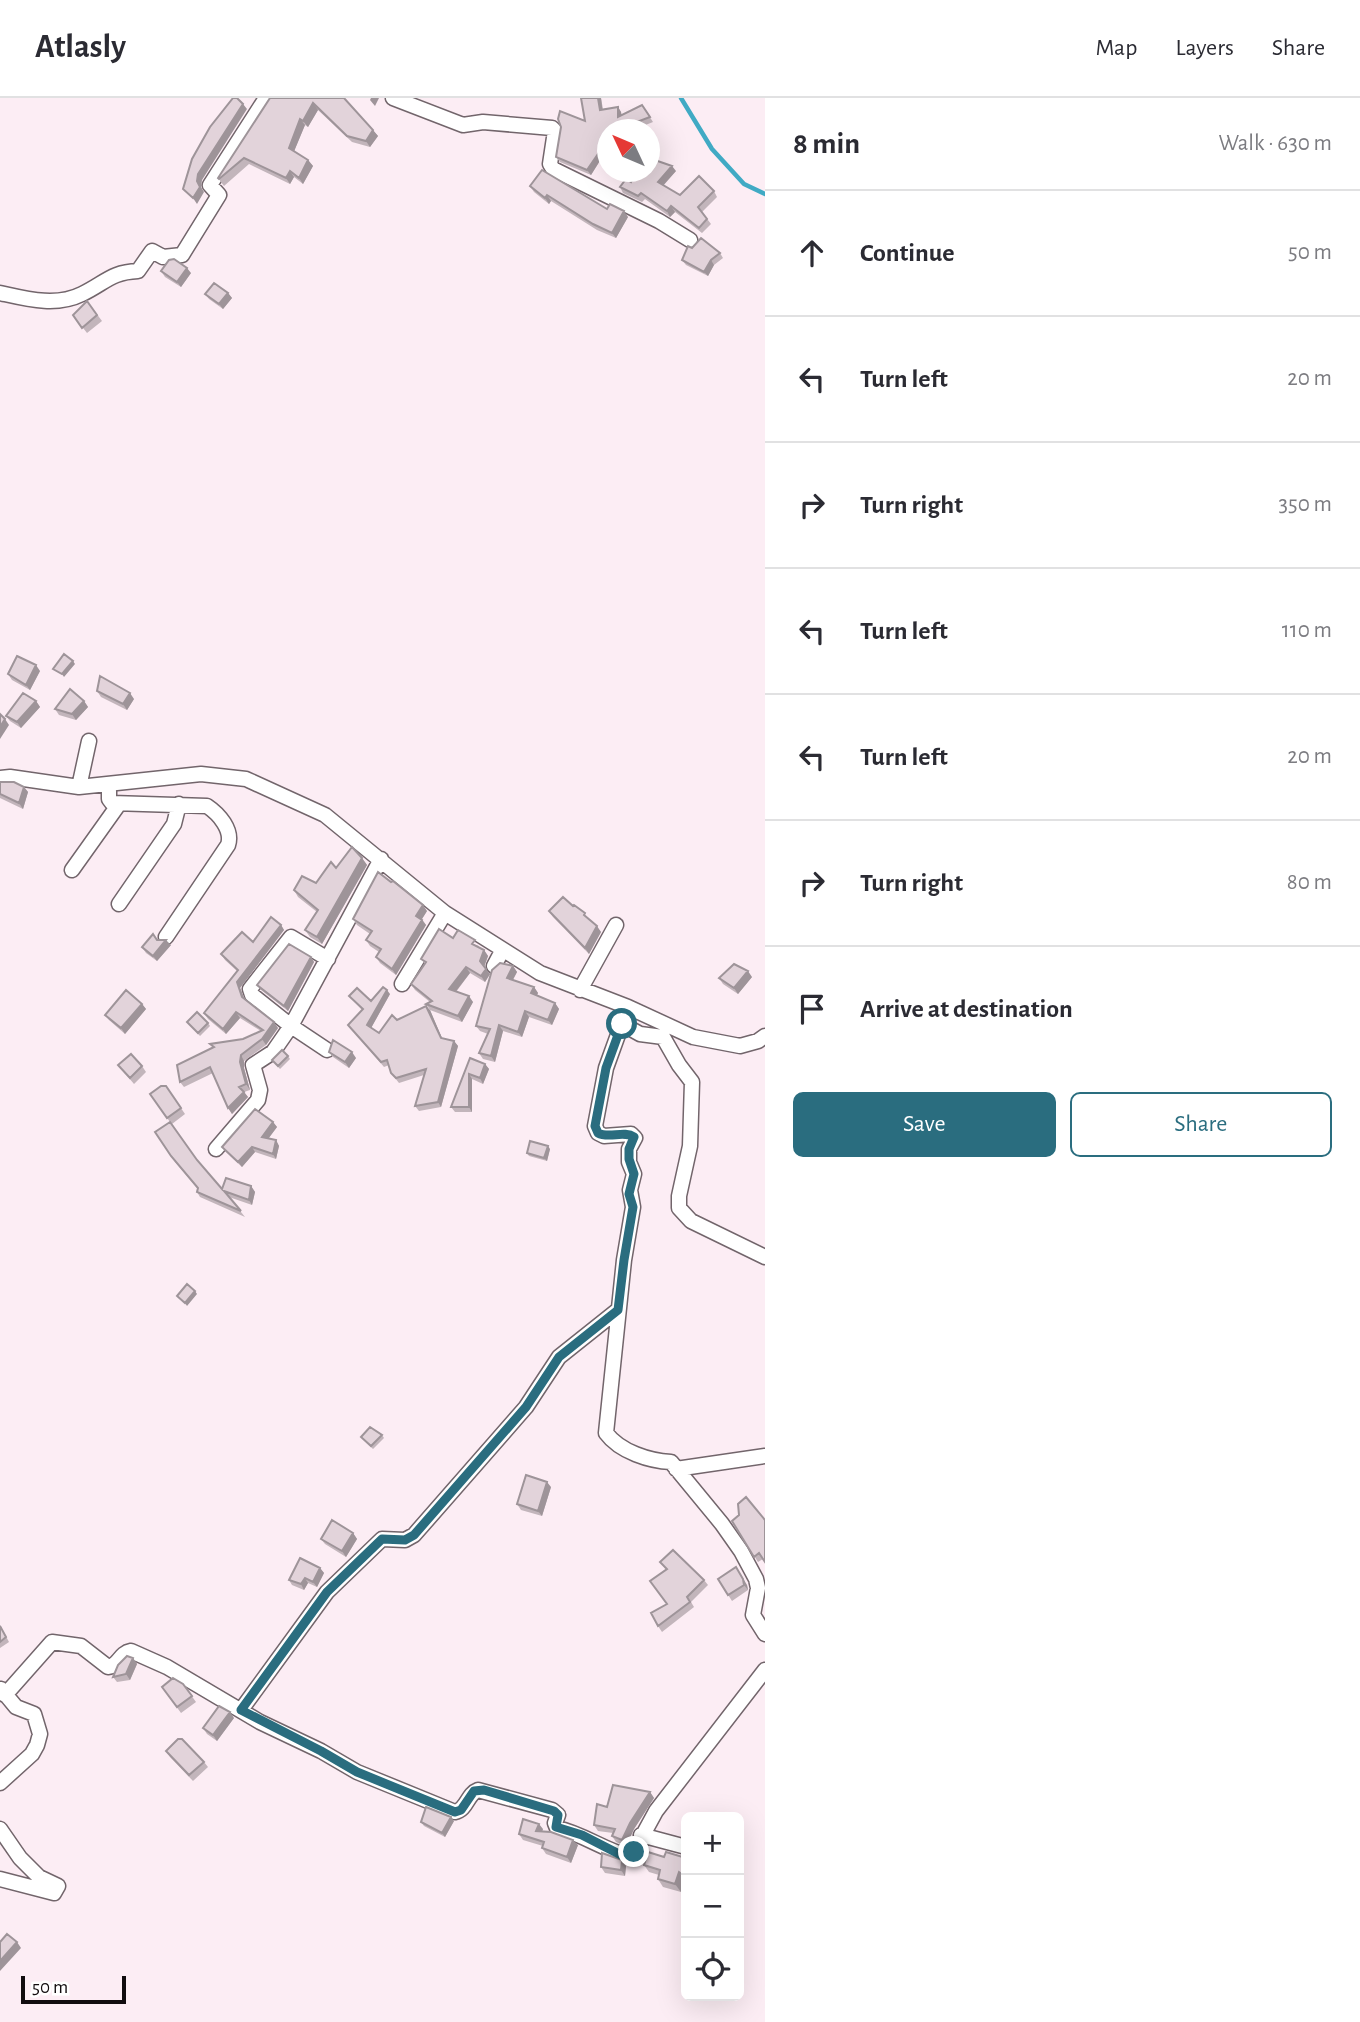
<!DOCTYPE html>
<meta charset="utf-8">
<style>
body{margin:0;font-family:"Alegreya Sans",sans-serif;background:#f7f7f7;color:#2b2b33}
.controls{position:absolute;right:21px;bottom:21px;display:grid;overflow:hidden;border-radius:10px;box-shadow:0 7px 28px #0002}
.controls button{width:63px;height:63px;display:grid;place-items:center;padding:0;border:0;border-bottom:2px solid #e1e1e2;background:#fff;color:#2b2b33;font:35px sans-serif}
.compass{position:absolute;left:597px;top:21px;width:63px;height:63px;border-radius:50%;background:#fff;box-shadow:0 7px 28px #0002;rotate:314deg}
.scale{position:absolute;left:21px;bottom:18px;width:105px;box-sizing:border-box;padding-left:7px;border:4px solid #110c0e;border-top:0;font-size:19px;line-height:24px;white-space:nowrap;color:#110c0e;-webkit-text-stroke:5px #fff;paint-order:stroke}
.stop{position:absolute;width:21px;height:21px;margin:-16px;border:5px solid #2a6d7f;border-radius:50%;background:#fff}
.stop.end{background:#2a6d7f;border-color:#fff;box-shadow:0 2px 7px #0008}
.list{margin:0;padding:0;list-style:none}
h2{display:flex;justify-content:space-between;align-items:center;height:91px;margin:0;padding:0 28px;font-size:30px}
h2 small{font-size:23px;font-weight:400;color:#7c7c81}
.list li{display:grid;grid-template-columns:46px 1fr auto;gap:21px;align-items:center;box-sizing:border-box;height:126px;padding:0 28px;border-top:2px solid #e1e1e2}
.list b{display:block;font-size:26px;white-space:nowrap}
.list em{font-size:23px;font-style:normal;color:#7c7c81}
.actions{display:flex;gap:14px;padding:21px 28px}
.actions a{flex:1;padding:16px 0;border:2px solid #2a6d7f;border-radius:10px;text-align:center;font-size:24px;color:#2a6d7f}
.actions .main{background:#2a6d7f;color:#fff}
.icon{flex:none;width:38px;height:38px;fill:none;stroke:currentColor;stroke-width:2;stroke-linecap:round;stroke-linejoin:round}
.map{position:relative;flex:none;width:765px;height:1924px;overflow:hidden}
header{display:flex;align-items:center;gap:42px;box-sizing:border-box;height:98px;padding:0 35px;background:#fff;border-bottom:2px solid #e1e1e2}
header strong{font-size:33px}
nav{display:flex;gap:38px;margin-inline-start:auto;font-size:24px}
main{display:flex}
aside{flex:1;background:#fff}
.map>svg:first-child{display:block}
.lines{fill:none;stroke-linecap:round;stroke-linejoin:round}
.stream{stroke:#40aac4;stroke-width:4.5}
.street-casing{stroke:#72656b;stroke-width:17}
.street{stroke:#fff;stroke-width:14}
.wall{fill:#c2b5bb}
.shaded-wall{fill:#9e9499}
.building{fill:#e2d3da;stroke:#9e9499;stroke-width:2}
.route{stroke:#2a6d7f;stroke-width:9}
</style>
<header>
<strong>Atlasly</strong>
<nav><a>Map</a><a>Layers</a><a>Share</a></nav>
</header>
<main>
<div class="map">
<svg width="765" height="1924" viewBox="0 0 765 1924">
<rect width="100%" height="100%" fill="#fcedf4"/>
<g class="lines">
<path class="stream" d="M681 0 712 51 744 86 765 96"/>
<defs>
<path id="street" d="M393 0 463 27 483 24 552 30 555 33 550 66 553 71 659 123 690 142
M0 195C27 201 56 209 82 196 105 185 111 174 138 173L152 153 163 159 182 157 219 97 210 87 266 0
M0 680 10 679 79 689 201 676 246 681 325 717 445 815 540 875 628 909 693 939 740 948 758 943 765 938
M109 686V701L112 705 207 708C219 716 233 732 228 747L166 839
M79 689 89 643
M72 772 119 706
M119 806 174 726 179 706
M494 868 502 853
M402 886 445 815
M580 892 616 827
M628 909 606 970 595 1028 598 1035 604 1038 631 1036 635 1040 629 1051V1064L634 1076 630 1092 633 1109 624 1162 606 1335C620 1354 650 1363 671 1364L722 1426 741 1453 756 1481 758 1490 753 1517 765 1536
M622 926 640 936 663 939 679 967 692 984 690 1048 679 1098V1110L691 1123 765 1159
M327 952 291 928 252 897 250 891 291 839 328 861
M216 1051 258 1002 260 992 253 967 273 954 291 928 381 761
M676 1371 765 1358
M5 1597 52 1544 81 1548 108 1569C119 1568 119 1555 131 1553L167 1569 260 1624 321 1653 357 1674 455 1714C467 1712 467 1696 478 1692L552 1712 558 1717 555 1725 557 1730C584 1736 605 1753 631 1759L656 1713 765 1572
M241 1612 327 1494 382 1441 405 1442 414 1437 526 1309 559 1259 618 1212
M0 1685 32 1656 37 1647 40 1636 34 1616 16 1609 1 1591
M0 1731 20 1760 39 1779 58 1788 54 1795 0 1781
M641 1737 686 1749"/>
</defs>
<use href="#street" class="street-casing"/>
<use href="#street" class="street"/>
</g>
<path class="wall" d="M270 0H344L378 38 370 49 352 44 318 12 308 29 305 27 294 53 308 62 313 68 303 86 294 79 290 86 249 66 224 88 218 80Z
M581 0H601L603 11 618 9 621 14 622 18 642 7 653 24 633 32H607V63L601 61 591 77 560 64 556 59 585 23Z
M676 73 663 87 680 97 714 93 717 99 702 114 711 126 702 135 675 114 670 119 645 101 642 104 623 95 620 89 631 84Z
M530 88 607 111 628 119 616 140 597 132 551 103 549 106 534 94Z
M692 150 720 155 723 160 714 167 708 178 686 167 682 162Z
M161 173 191 175 181 189 165 179Z
M228 195 232 200 223 211 209 201 205 196Z
M87 203 102 223 87 235 73 217Z
M40 573 30 592 12 582 8 576Z
M97 593 134 601 127 612 101 599Z
M36 603 40 609 21 630 10 623 6 618Z
M84 603 88 609 76 622 59 617 55 611Z
M0 684 24 689 28 694 23 711 0 700Z
M362 760 367 767 322 846 310 839 305 832 317 814 298 799 294 792 316 785 336 770Z
M573 808 589 821 601 834 589 856 553 819 549 813Z
M427 813 422 821 426 827 396 877 380 865 376 859 379 854 370 848 366 842 370 836 357 827 353 821Z
M281 827 284 832 240 890 245 901 278 930 266 947 244 963V970L250 992 244 994 248 999 232 1016 213 975 184 989 180 984 213 950 210 946 243 941 261 933 240 920 226 936 208 921 204 915 237 873 225 862 221 856 253 844Z
M453 840 479 848 478 849 484 852 488 858 484 869 490 876 485 884 470 875 456 894 473 904 462 924 430 912 426 906 430 904 415 892 411 886 425 866 421 861Z
M157 842 171 847 157 863 146 855 142 849Z
M311 859 314 864 288 913 261 892 257 887Z
M513 868 517 874 513 882 534 889 538 895 537 897 555 905 559 911 552 927 529 919 522 939 503 933 495 964 483 961 479 955 488 936 480 933 476 928Z
M752 879 738 896 723 886 719 880Z
M390 896 371 930 379 935 397 922 430 912 442 940 454 943 458 948 441 1009 419 1013 415 1008 424 977 399 985 391 975 389 967 384 969 348 927 362 912 349 898 371 903Z
M142 906 146 911 125 936 109 922 105 917Z
M187 924 208 925 210 928 200 938Z
M329 954 356 960 349 970 333 959Z
M288 958 290 961 280 971 272 962Z
M470 960 485 966 489 971 483 986 472 981V1014H455L451 1009Z
M118 967 142 968 146 974 134 986Z
M166 988 185 1016 172 1026 197 1062 222 1091 251 1088 255 1094 252 1107 229 1099 245 1119 200 1099 197 1094 198 1091 175 1064 155 1034 170 1024 150 996Z
M273 1024 277 1029 268 1041 276 1042 279 1048 276 1061 255 1054 242 1069 226 1054 222 1049Z
M550 1051 547 1063 529 1058 527 1055Z
M382 1337 384 1340 373 1351 361 1339Z
M551 1389 542 1418 521 1412 517 1406Z
M739 1417 763 1461 758 1464 732 1423Z
M353 1435 357 1441 346 1459 325 1446 321 1441Z
M660 1464 704 1482 708 1487 691 1504 694 1509 662 1534 658 1528 667 1506 666 1472Z
M320 1470 324 1475 317 1489 308 1485 304 1492 292 1487 289 1482Z
M718 1481 747 1487 748 1492 732 1503Z
M0 1527 9 1544 0 1550Z
M133 1560 137 1566 130 1582 117 1584 113 1579Z
M183 1586 196 1604 181 1615 162 1589Z
M234 1620 217 1643 207 1636 203 1630Z
M166 1653 204 1664 208 1669 193 1683 170 1659Z
M650 1694 654 1700 634 1731 626 1748 616 1744 612 1738 613 1735 598 1733 594 1727 607 1709Z
M454 1723 445 1739 424 1728 421 1724Z
M543 1731 542 1733 578 1747 571 1765 546 1756 542 1750 543 1748 523 1742 519 1736Z
M664 1759 686 1760V1783L684 1781 681 1794 663 1789 658 1781 659 1777 649 1774 644 1767Z
M626 1768 625 1778 605 1775 601 1769Z"/>
<path class="shaded-wall" d="M371 0H379L375 8 370 2Z
M598 0H601L603 17 600 12Z
M313 5 318 12 308 29 303 23Z
M243 6 247 11 202 82 201 89 204 94 197 106 193 100 198 76Z
M618 9 621 14 622 25 618 19Z
M300 21 305 27 293 56 289 50Z
M373 32 378 38 370 49 366 43Z
M598 56 601 61 591 77 587 72Z
M308 62 313 68 303 86 299 80Z
M672 68 676 73 662 89 658 84Z
M290 73 294 79 290 86 286 80Z
M547 97 551 103 549 106 545 100Z
M671 108 675 114 670 119 667 113Z
M624 113 628 119 616 140 612 135Z
M711 162 714 167 708 178 704 174Z
M187 170 191 175 181 189 177 184Z
M228 195 232 200 223 211 219 206Z
M73 563 75 566 64 579 62 576Z
M36 567 40 573 30 592 26 587Z
M130 595 134 601 127 612 123 606Z
M36 603 40 609 21 630 17 624Z
M84 603 88 609 76 622 72 616Z
M5 621 9 627 0 641V629Z
M24 689 28 694 23 711 19 705Z
M362 760 367 767 322 846 317 839Z
M423 807 427 813 420 824 416 818Z
M422 822 426 827 396 877 392 871Z
M281 827 284 832 240 890 246 905 242 899 237 884Z
M597 828 601 834 589 856 585 850Z
M166 842 171 847 157 863 153 858Z
M484 852 488 858 484 869 480 863Z
M311 859 314 864 288 913 284 908Z
M513 868 517 874 511 885 507 880Z
M466 869 470 875 453 897 449 891Z
M486 871 490 876 485 884 481 878Z
M748 873 752 879 738 896 734 890Z
M534 889 538 895 535 901 531 895Z
M387 892 390 896 370 932 367 927Z
M469 898 473 904 462 924 458 918Z
M555 905 559 911 552 927 548 922Z
M142 906 146 911 125 936 121 930Z
M426 908 430 912 444 945 441 940Z
M525 913 529 919 522 939 518 934Z
M236 914 240 920 226 936 223 931Z
M274 924 278 930 266 947 262 941Z
M499 927 503 933 495 964 491 958Z
M454 943 458 948 441 1009 438 1004Z
M352 954 356 960 349 970 345 964Z
M241 957 244 963V970L250 992 246 986 240 964Z
M485 966 489 971 483 986 480 980Z
M469 976 472 981V1014L469 1009Z
M244 994 248 999 232 1016 228 1010Z
M273 1024 277 1029 265 1045 262 1039Z
M276 1042 279 1048 276 1061 273 1056Z
M548 1048 550 1051 547 1063 544 1060Z
M252 1049 255 1054 242 1069 238 1064Z
M251 1088 255 1094 252 1107 249 1102Z
M195 1193 197 1196 187 1208 185 1205Z
M547 1384 551 1389 542 1418 538 1413Z
M353 1435 357 1441 346 1459 342 1453Z
M320 1470 324 1475 317 1489 313 1484Z
M740 1475 747 1487 748 1492 744 1487Z
M305 1480 308 1485 304 1492 301 1486Z
M133 1560 137 1566 130 1582 126 1576Z
M230 1614 234 1620 217 1643 213 1637Z
M650 1694 654 1700 634 1731 626 1748 622 1742 630 1725Z
M451 1719 454 1723 445 1739 442 1735Z
M539 1726 543 1731 540 1739 536 1733Z
M573 1742 578 1747 571 1765 567 1759Z
M622 1762 626 1768 625 1778 621 1772Z
M679 1774 684 1781 681 1794 675 1786Z
M17 1844 21 1850 0 1873V1863Z"/>
<path class="building" d="M233 0H237L243 6 198 76 197 83 200 89 193 100 183 91 192 61 210 29Z
M270 0H344L373 32 366 43 347 38 313 5 303 23 300 21 289 50 308 62 299 80 290 73 286 80 244 60 219 81 218 80Z
M581 0H598L600 12 618 9V19L642 7 650 19 626 28 631 32H607V59L598 56 587 72 556 59 561 29 558 21 560 13 585 23Z
M649 60 672 68 658 84 680 97 699 78 714 93 698 109 707 121 699 130 671 108 667 113 641 95 638 98 620 89 626 81 631 84 636 74H649Z
M542 72 607 111 610 106 624 113 612 135 593 126 547 97 545 100 530 88Z
M701 140 720 155 711 162 704 174 682 162 688 148 692 150Z
M174 161 187 170 177 184 161 173 169 162Z
M214 185 228 195 219 206 205 196Z
M87 203 97 217 82 230 73 217Z
M64 556 73 563 62 576 53 571Z
M17 558 36 567 26 587 8 576Z
M100 578 130 595 123 606 97 593Z
M70 591 84 603 72 616 55 611Z
M23 595 36 603 17 624 6 618Z
M0 616 5 621 0 629Z
M0 684H14L24 689 19 705 0 696Z
M352 749 362 760 317 839 305 832 318 812 294 792 302 778 316 785 331 764 336 770Z
M378 774 391 784 393 783 423 807 416 818 422 822 392 871 376 859 381 851 366 842 372 833 353 821Z
M563 799 573 808 574 807 585 815 584 817 597 828 585 850 549 813Z
M271 819 281 827 237 884 242 899 274 924 262 941 241 957 240 964 246 986 239 989 244 994 228 1010 210 969 180 984 177 967 214 949 210 946 243 941 263 932 236 914 223 931 204 915 238 872 221 856 242 834 253 844Z
M439 831 453 840 458 832 475 842 472 846 484 852 480 863 486 871 481 878 466 869 449 891 469 898 458 918 426 906 432 903 411 886 426 864 421 861Z
M153 836 157 842H166L153 858 142 849Z
M289 846 311 859 284 908 257 887Z
M500 865 513 868 507 880 534 889 531 895 555 905 548 922 525 913 518 934 499 927 491 958 479 955 490 931 476 928 492 872Z
M734 866 748 873 734 890 719 880Z
M383 889 387 892 367 927 379 935 392 917 397 922 426 908 441 940 454 943 438 1004 415 1008 426 971 396 980 391 975 387 962 381 964 348 927 363 911 349 898 357 890 371 903Z
M126 892 142 906 121 930 105 917Z
M197 914 208 925 198 935 187 924Z
M333 942 352 954 345 964 329 954Z
M282 952 288 958 278 968 272 962Z
M131 956 142 968 130 980 118 967Z
M470 960 485 966 480 980 469 976V1009H451Z
M161 988H166L181 1010 167 1020 150 996Z
M255 1011 273 1024 262 1039 276 1042 273 1056 252 1049 238 1064 222 1049Z
M170 1024 197 1062 222 1091 226 1080 251 1088 249 1102 224 1093 241 1113 197 1094 198 1090 171 1058 155 1034Z
M530 1043 548 1048 544 1060 527 1055Z
M187 1186 195 1193 185 1205 177 1198Z
M370 1329 382 1337 371 1348 361 1339Z
M526 1377 547 1384 538 1413 517 1406Z
M746 1399 765 1422V1464L759 1455 754 1459 732 1423 739 1417 738 1406Z
M332 1422 353 1435 342 1453 321 1441Z
M673 1452 704 1482 687 1499 690 1504 658 1528 651 1515 667 1506 650 1483 667 1471 660 1464Z
M300 1460 320 1470 313 1484 305 1480 301 1486 289 1482Z
M736 1469 743 1481 744 1487 728 1497 718 1481Z
M0 1528 6 1539 0 1544Z
M127 1558 133 1560 126 1576 113 1579 118 1567Z
M173 1580 183 1586 192 1598 177 1609 162 1589Z
M219 1608 230 1614 213 1637 203 1630Z
M178 1641H182L204 1664 189 1677 166 1653Z
M613 1687 650 1694 630 1725 622 1742 612 1738 615 1731 594 1727 597 1706 607 1709Z
M426 1709 451 1719 442 1735 421 1724Z
M523 1721 539 1726 536 1733 551 1734 573 1742 567 1759 542 1750 544 1744 519 1736Z
M648 1754 664 1759 666 1754 686 1760V1779L679 1774 675 1786 658 1781 660 1772 644 1767Z
M602 1755 622 1762 621 1772 601 1769Z
M7 1836 17 1844 0 1863V1844Z"/>
<g class="lines">
<path class="route" d="M622 926 606 970 595 1028 598 1035C609 1041 624 1032 634 1039L629 1051V1061L634 1076 629 1096 633 1109 624 1162 618 1212 559 1259 526 1309 414 1437 405 1442 382 1441 327 1494 241 1612 321 1653 357 1674 455 1714 461 1712 474 1693 484 1692 554 1713 558 1717 556 1729 582 1737 621 1757 631 1759 634 1754"/>
</g>
</svg>
<div class="controls">
<button>+</button>
<button>−</button>
<button><svg class="icon" aria-label="locate" viewBox="0 0 24 24"><circle cx="12" cy="12" r="6"/><path d="M12 2v4M12 18v4M2 12h4M18 12h4"/></svg></button>
</div>
<svg class="compass" viewBox="-18 -18 36 36"><path d="M0-13l5 13h-10z" fill="#e53935"/><path d="M0 13l5-13h-10z" fill="#7c7c81"/></svg>
<div class="scale">50 m</div>
<div class="stop" style="left:622px;top:926px"></div>
<div class="stop end" style="left:634px;top:1754px"></div>
</div>
<aside>
<h2>8 min<small>Walk · 630 m</small></h2>
<ul class="list">
<li><svg class="icon" aria-label="ahead" viewBox="0 0 24 24"><path d="M12 20V5M6 11l6-6 6 6"/></svg><div><b>Continue</b></div><em>50 m</em></li>
<li><svg class="icon" aria-label="left" viewBox="0 0 24 24"><path d="M17 20v-9H6M10 6l-5 5 5 5"/></svg><div><b>Turn left</b></div><em>20 m</em></li>
<li><svg class="icon" aria-label="right" viewBox="0 0 24 24"><path d="M7 20v-9h11M14 6l5 5-5 5"/></svg><div><b>Turn right</b></div><em>350 m</em></li>
<li><svg class="icon" aria-label="left" viewBox="0 0 24 24"><path d="M17 20v-9H6M10 6l-5 5 5 5"/></svg><div><b>Turn left</b></div><em>110 m</em></li>
<li><svg class="icon" aria-label="left" viewBox="0 0 24 24"><path d="M17 20v-9H6M10 6l-5 5 5 5"/></svg><div><b>Turn left</b></div><em>20 m</em></li>
<li><svg class="icon" aria-label="right" viewBox="0 0 24 24"><path d="M7 20v-9h11M14 6l5 5-5 5"/></svg><div><b>Turn right</b></div><em>80 m</em></li>
<li><svg class="icon" aria-label="arrive" viewBox="0 0 24 24"><path d="M6 21V4h12l-3 4 3 4H6"/></svg><div><b>Arrive at destination</b></div></li>
</ul>
<div class="actions"><a class="main">Save</a><a>Share</a></div>
</aside>
</main>
